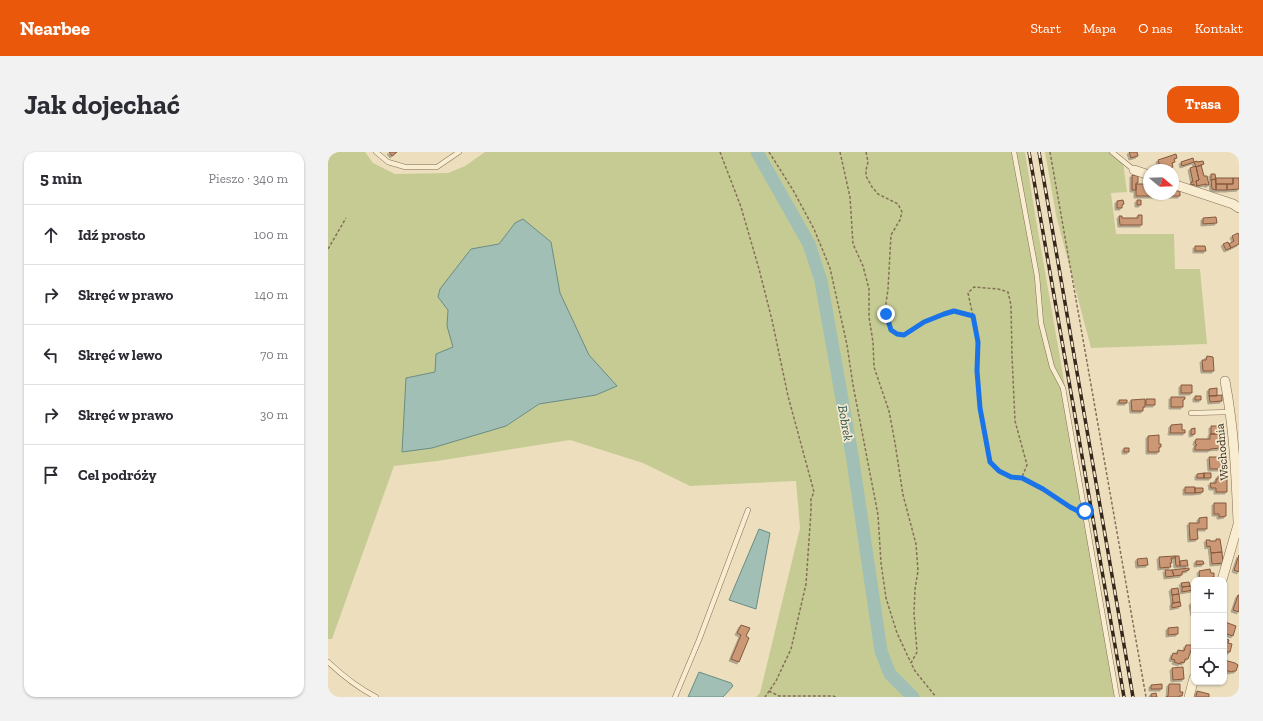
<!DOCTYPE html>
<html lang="pl">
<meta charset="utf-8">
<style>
body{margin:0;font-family:"Zilla Slab",serif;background:#f2f2f3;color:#2b2b33}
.controls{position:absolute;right:12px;bottom:12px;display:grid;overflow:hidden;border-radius:8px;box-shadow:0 1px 3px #0004}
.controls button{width:36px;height:36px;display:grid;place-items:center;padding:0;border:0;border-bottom:1px solid #e1e1e2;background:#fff;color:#2b2b33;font:20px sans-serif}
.compass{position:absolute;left:815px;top:12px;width:36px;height:36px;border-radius:50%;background:#fff;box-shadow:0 1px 3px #0004;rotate:109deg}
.stop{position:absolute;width:12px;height:12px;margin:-9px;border:3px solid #1a73e8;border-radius:50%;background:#fff}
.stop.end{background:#1a73e8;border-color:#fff;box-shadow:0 1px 4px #0008}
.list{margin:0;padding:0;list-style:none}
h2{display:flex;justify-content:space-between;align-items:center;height:52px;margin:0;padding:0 16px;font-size:17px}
h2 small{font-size:13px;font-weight:400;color:#7c7c81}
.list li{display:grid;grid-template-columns:26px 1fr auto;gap:12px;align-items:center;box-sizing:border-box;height:60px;padding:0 16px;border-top:1px solid #e1e1e2}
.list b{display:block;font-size:15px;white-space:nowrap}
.list em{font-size:13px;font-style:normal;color:#7c7c81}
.icon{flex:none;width:22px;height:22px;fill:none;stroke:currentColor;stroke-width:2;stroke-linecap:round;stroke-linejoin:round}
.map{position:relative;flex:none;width:911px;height:545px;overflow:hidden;border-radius:12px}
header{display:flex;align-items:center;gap:24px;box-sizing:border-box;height:56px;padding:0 20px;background:#ea580c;color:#fff}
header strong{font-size:19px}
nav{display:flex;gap:22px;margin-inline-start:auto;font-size:14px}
.intro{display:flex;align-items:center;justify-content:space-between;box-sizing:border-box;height:96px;padding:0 24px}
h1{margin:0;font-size:28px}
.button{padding:10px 18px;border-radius:12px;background:#ea580c;color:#fff;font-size:14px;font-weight:700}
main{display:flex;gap:24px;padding:0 24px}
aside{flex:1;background:#fff;border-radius:12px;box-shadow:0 1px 3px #0004}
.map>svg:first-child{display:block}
.green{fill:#c5cb93;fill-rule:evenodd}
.water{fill:#a2bfb6;stroke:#698c83}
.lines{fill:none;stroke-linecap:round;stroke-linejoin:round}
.river{stroke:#a2bfb6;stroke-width:13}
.building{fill:#cb9774;stroke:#84593d;filter:url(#shadow)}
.lane-casing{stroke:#856f57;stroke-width:5.5}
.street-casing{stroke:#856f57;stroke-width:10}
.path{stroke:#856f57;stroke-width:1.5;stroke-dasharray:3 2;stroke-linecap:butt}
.lane{stroke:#f8ecd1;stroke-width:4.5}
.street{stroke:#f8ecd1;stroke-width:9}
.rail-casing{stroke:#35271c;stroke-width:3.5}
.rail{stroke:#f5e9ce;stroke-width:2;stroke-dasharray:6;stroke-linecap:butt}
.route{stroke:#1a73e8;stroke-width:5}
.labels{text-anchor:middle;stroke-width:3.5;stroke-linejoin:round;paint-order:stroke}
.street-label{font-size:12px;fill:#35271c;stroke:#f5e9ce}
.water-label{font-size:13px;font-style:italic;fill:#2b5451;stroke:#f5e9ce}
</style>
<header>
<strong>Nearbee</strong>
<nav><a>Start</a><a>Mapa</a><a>O nas</a><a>Kontakt</a></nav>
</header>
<div class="intro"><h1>Jak dojechać</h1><a class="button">Trasa</a></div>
<main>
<aside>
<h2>5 min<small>Pieszo · 340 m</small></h2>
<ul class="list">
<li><svg class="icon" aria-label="ahead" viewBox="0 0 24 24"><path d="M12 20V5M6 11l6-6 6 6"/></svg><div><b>Idź prosto</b></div><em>100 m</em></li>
<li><svg class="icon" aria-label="right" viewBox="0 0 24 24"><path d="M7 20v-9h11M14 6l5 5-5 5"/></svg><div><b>Skręć w prawo</b></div><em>140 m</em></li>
<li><svg class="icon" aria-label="left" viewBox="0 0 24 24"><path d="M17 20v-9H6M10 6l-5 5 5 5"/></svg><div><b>Skręć w lewo</b></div><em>70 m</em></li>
<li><svg class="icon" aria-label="right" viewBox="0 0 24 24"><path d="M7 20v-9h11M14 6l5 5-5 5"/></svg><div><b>Skręć w prawo</b></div><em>30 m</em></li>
<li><svg class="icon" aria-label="arrive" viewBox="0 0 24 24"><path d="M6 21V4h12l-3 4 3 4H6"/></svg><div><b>Cel podróży</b></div></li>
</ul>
</aside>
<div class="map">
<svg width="911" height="545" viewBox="0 0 911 545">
<defs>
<filter id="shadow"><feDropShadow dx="-2" dy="2" stdDeviation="0" flood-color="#0004"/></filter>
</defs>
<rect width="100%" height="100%" fill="#eddfbe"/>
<path class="green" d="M0 0H37L45 11 67 22 120 21 137 14 157 0H697L707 62 791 545H428L432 541 472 376 468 329 362 334 315 311 242 288 109 309 66 314 4 487H0ZM187 71 223 90 232 141 261 203 289 234 268 243 211 252 178 274 74 299 78 226 107 220 125 195 119 174 120 158 110 145 143 97 171 92Z
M717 0H787L795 10 799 40 783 41 788 82H846L847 117H872L879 192 763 196 728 63Z"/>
<path class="water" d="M195 67 223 90 232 141 261 203 289 234 268 243 211 252 178 274 104 296 74 300 78 226 107 220 108 202 125 195 119 174 120 158 110 145 112 137 143 97 171 92 187 71Z
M431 377 442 381 428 457 401 448Z
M371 520 403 531 405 534 395 545H360Z"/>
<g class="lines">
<path class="river" d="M429 0 481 92 493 129 525 309 553 499 562 522 585 545"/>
</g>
<path class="building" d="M61 0H69L64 4Z
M801 0H809L810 4 803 6Z
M848 2 849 6 846 7 847 10 844 11 845 15 837 18H829L828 16 832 14 830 8Z
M865 6 866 10 854 14 853 10Z
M869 9V10L875 9 876 12 868 15 866 10Z
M873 13 876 24H879L881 33H878V32L869 34 868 29 871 28 868 15Z
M868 14 871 28 868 29 869 34 866 35V32L863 33V30H865L862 16Z
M883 22H887L888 27 883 28Z
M804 23 810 24V31H808V38H804Z
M887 26H905V32H888Z
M905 26H911V37L899 38V32H905Z
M888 27V38L884 37 883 28Z
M808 32H821V42H823V44H808Z
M888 32H899V38H888Z
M845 39H852V44H823V42H845Z
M795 48 796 52 794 53V56H789V49Z
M809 48H813V53H809Z
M810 63H814V73H792L791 64H794V66H810Z
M888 65 889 71 875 72V66Z
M910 81 911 83V92L903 96 901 92 906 89 904 84Z
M900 90 903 96 898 98 895 92Z
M867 94H877L878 99H867Z
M879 204 885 205 886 219H875L874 208H878Z
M853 233H864V241H853Z
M889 236V244H881V237Z
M894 243V249L882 250 881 244Z
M867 244H873V248H867Z
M843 245H857V247L855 248V255H843Z
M817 247V255H815V259H804L803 248Z
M818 247H827V253H818Z
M791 248H799V251H791Z
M854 272V278H857V281H842L843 273Z
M883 274H893V282H883Z
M867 276V282L863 283V277Z
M882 282H894L893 296 882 297V298H867V294L869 293 867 291 868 287H882Z
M831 283V292H833V295H831V300H820V284Z
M796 296H801V300H796Z
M881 305H893V317H882Z
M876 321H883V326H876Z
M876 321V326H869V322Z
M890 324H899V340H888V336H883L882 331H888V327H890Z
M857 335H867V341H857Z
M867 336H875V340L867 341Z
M886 351H898V364L893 365H891V362H886Z
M879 365V377H869L870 387 862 388 861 371H871V366Z
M888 387H892L894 400 883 401 882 394 879 395 878 388H882V389H888Z
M894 400 895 411 884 412 883 401Z
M911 403V420L906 418Z
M847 404 848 406H843L844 411H842L843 415 832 416 831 405Z
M847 404H851L852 414H848Z
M819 406 820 413 810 414 809 407Z
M859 408 860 414H852V409Z
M868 409H875L876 412 868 413Z
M861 416V418L854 420V423L846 424 844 418Z
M882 417 883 421H886V425H884V428H872L871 419Z
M837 418H844L846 424 838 425Z
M861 430 862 434 854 435 853 431Z
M865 434V438L854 440V435Z
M850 436 851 442 844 443 843 437Z
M851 442 852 450 845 451 844 443Z
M910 443H911V460L905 458Z
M852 450 853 454 844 456V451Z
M863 451H866V462H865Z
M897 470 908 474 905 484 896 481Z
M413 473 422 476 418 484 421 486 411 510 403 507 413 483 409 481Z
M850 475V482L840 483V476Z
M896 486 901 488 900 491 904 492 902 500H896Z
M858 493H865L860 507H857L856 511 853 510 852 512 846 510 847 508 843 507 845 501 849 502 850 498 856 499Z
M896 508 907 511 910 513 908 519H905L904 520 896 518Z
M855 515 856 527 845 528 844 516Z
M834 532V537H823V533Z
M841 532H852V540H855L854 544H851V545H838L840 544Z
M869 539 881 542V545H868Z
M828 541 829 545H823V542Z"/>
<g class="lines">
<defs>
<path id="lane" d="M48 0 60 10 77 15H109L131 0
M686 0 709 124 713 171 724 215 735 236 789 545
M784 0 806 18
M863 261 903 260
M0 510C15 524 30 536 48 545
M347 545 371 488 420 358"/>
<path id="street" d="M806 18 821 23
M845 32 905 52 911 56
M897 229C906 276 908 322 910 370
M894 428 911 369
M861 545 866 526"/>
</defs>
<use href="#lane" class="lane-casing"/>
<use href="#street" class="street-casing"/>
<path class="path" d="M392 0 413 55 431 117 444 168 460 244 486 340 483 347V359L478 432 463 497 448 529 437 545
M441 0 465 38 486 77 502 116 519 193 525 233 550 363 553 411 558 446 569 481 583 511
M512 0 522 45 525 92 535 114 541 137V165L545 190 546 215 561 259 567 291 575 343 588 392 590 419 587 437 586 461 589 500 583 511 587 519 608 545
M538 0 540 10 538 18V24L544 35 550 42 570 52 574 60 572 68 563 83 560 137 558 151V163L563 178 569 183H576L596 171 616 162 626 159 645 164 640 141 646 135 670 137 680 140 683 153 684 204 687 269 699 313 694 325 750 359
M722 0 818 545
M0 97 18 66
M645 164 650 190 649 219 652 256 662 310 671 319 683 325H694
M441 539 451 544H505L508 545"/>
<use href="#lane" class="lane"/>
<use href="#street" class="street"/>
<defs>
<path id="rail" d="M701 0 796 545
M711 0 805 545"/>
</defs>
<use href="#rail" class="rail-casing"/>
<use href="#rail" class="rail"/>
</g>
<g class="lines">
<path class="route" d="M558 162 563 178 569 182 576 183 596 170 616 162 626 159 645 164 650 190 649 219 652 256 662 310 671 319 683 325 694 326 715 337 742 355 750 359H757"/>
</g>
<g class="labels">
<g class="street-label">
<text transform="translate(894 300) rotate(-95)" y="4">Wschodnia</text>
</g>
<g class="water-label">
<text transform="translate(518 271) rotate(80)" y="5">Bobrek</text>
</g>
</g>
</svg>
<div class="controls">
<button>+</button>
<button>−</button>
<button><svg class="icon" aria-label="locate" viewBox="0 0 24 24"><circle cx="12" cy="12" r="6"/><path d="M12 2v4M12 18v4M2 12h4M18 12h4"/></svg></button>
</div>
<svg class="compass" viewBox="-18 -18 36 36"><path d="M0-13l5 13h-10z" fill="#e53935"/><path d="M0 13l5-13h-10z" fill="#7c7c81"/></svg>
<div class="stop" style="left:757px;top:359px"></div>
<div class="stop end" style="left:558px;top:162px"></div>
</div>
</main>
